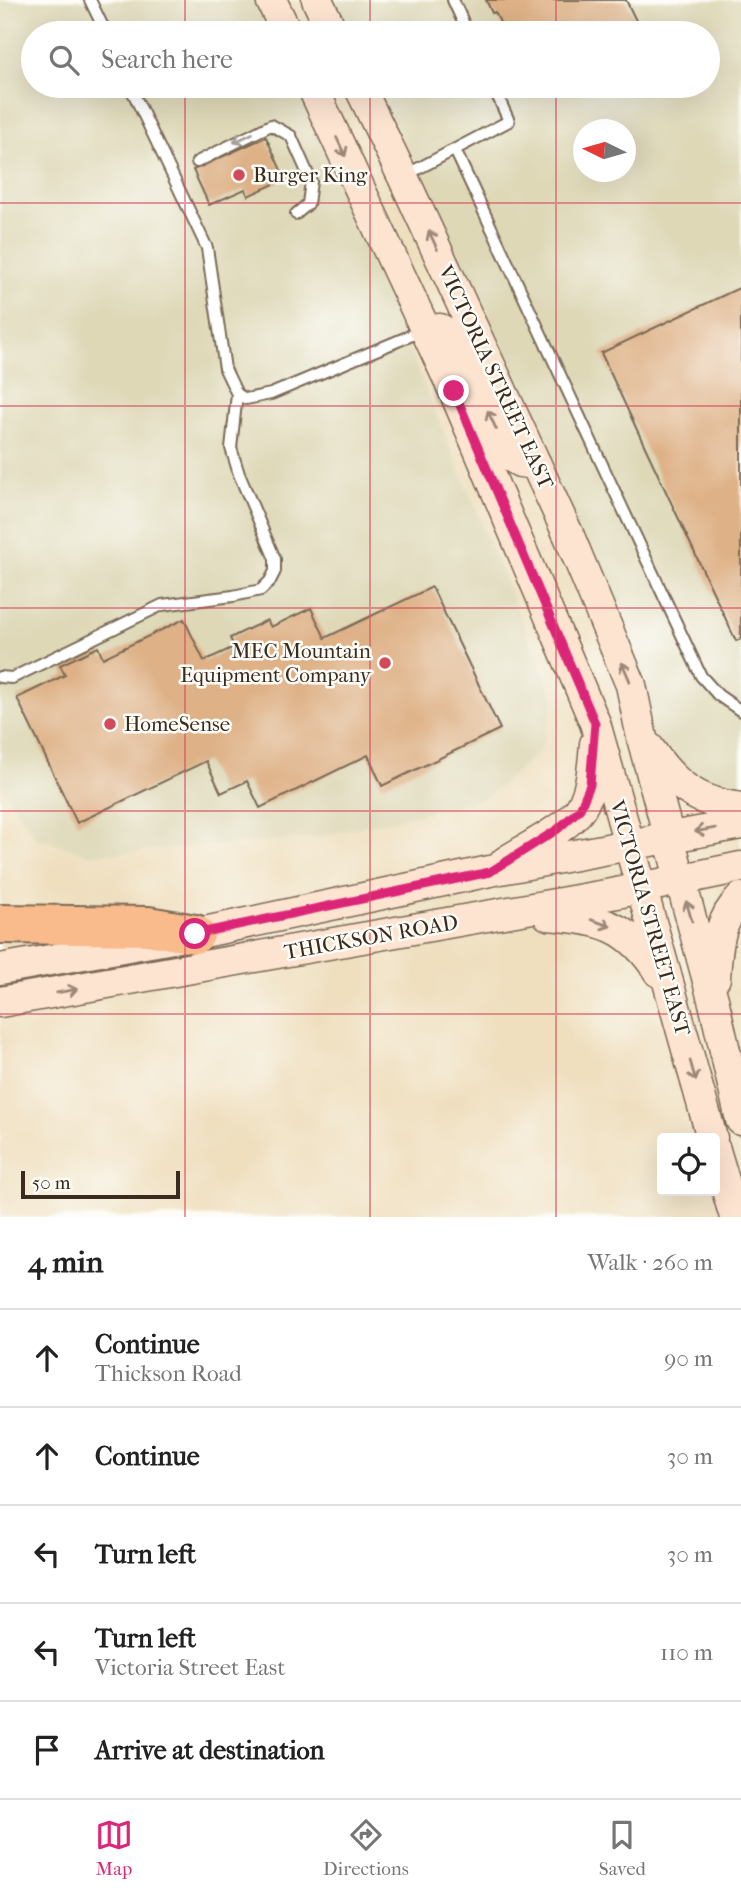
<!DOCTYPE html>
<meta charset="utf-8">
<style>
body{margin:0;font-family:"IM FELL French Canon",serif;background:#f6f6f6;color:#222}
.controls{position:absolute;right:21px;bottom:21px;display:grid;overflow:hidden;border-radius:7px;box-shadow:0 7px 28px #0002}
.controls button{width:63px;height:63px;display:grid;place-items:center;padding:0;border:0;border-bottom:2px solid #e0e0e0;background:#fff;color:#222;font:35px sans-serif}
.compass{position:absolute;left:573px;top:119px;width:63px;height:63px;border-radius:50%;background:#fff;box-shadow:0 7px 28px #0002;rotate:275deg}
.scale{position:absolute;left:21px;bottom:18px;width:159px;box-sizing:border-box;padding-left:7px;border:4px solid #3b2a1e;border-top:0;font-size:19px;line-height:24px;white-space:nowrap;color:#3b2a1e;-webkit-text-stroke:5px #fdfcf7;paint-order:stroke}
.stop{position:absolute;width:21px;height:21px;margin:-16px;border:5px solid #db2777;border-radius:50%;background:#fff}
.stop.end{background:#db2777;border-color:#fff;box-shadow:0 2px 7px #0008}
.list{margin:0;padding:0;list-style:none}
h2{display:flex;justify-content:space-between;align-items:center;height:91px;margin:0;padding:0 28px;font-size:30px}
h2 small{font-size:23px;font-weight:400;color:#767676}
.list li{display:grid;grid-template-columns:46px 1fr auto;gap:21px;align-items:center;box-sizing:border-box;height:98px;padding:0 28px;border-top:2px solid #e0e0e0}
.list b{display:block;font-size:26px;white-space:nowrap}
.list p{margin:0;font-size:23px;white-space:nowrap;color:#767676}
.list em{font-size:23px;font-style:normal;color:#767676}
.icon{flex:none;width:38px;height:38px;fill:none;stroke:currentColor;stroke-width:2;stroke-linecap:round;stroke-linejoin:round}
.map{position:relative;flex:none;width:741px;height:1217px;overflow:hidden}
.search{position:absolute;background:#fff;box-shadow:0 7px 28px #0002;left:21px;right:21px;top:21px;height:77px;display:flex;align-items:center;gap:18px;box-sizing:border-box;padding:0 24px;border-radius:38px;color:#767676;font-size:26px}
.sheet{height:581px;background:#fff}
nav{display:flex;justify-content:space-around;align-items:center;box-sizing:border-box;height:98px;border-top:2px solid #e0e0e0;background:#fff;font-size:19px;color:#767676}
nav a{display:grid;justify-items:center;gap:4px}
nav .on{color:#db2777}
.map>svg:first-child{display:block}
.built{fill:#ded8b7;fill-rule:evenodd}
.building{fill:#deb186}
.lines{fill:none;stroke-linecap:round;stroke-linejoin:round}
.service-casing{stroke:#7a6956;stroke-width:14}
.secondary-casing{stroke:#7a6956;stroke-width:33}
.motorway-casing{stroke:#7a6956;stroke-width:42}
.service{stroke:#fff;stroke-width:10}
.secondary{stroke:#fde4d1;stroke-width:30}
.motorway{stroke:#fabb8c;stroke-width:38}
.oneway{stroke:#a79f9a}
.oneway2{stroke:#9c8778}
.route{stroke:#db2777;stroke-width:9}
.grid{fill:none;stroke:#d1495b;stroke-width:2;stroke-opacity:0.55}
.poi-dot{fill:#d1495b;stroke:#fdfcf7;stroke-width:2.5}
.labels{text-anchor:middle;stroke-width:5;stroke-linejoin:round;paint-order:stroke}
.poi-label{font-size:21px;fill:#3b2a1e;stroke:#fdfcf7;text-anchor:start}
.street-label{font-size:21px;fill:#3b2a1e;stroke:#fdfcf7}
</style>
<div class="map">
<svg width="741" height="1217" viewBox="0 0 741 1217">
<rect width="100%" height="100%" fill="#fdfcf7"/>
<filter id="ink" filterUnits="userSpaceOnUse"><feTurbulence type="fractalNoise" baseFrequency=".0143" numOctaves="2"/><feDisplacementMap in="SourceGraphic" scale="14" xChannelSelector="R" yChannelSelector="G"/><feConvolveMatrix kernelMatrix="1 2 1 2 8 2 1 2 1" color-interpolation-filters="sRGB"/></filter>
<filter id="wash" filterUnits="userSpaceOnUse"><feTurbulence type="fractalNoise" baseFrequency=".00686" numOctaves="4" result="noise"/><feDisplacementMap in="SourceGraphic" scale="28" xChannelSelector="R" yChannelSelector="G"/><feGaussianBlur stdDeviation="1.57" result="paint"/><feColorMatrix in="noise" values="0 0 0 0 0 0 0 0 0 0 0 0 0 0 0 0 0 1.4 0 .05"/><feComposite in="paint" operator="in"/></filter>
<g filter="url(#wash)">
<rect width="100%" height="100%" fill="#efdfbf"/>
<path class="built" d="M0 0H256L271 33H33V86H295L344 191 554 698 540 752 484 799 317 837 89 855 35 837 0 785Z
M324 0H741V802L711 795 658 747 365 86H708V33H340ZM584 130H626V172H584Z"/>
<g id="blocks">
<path class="building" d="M486 0H626L642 33H505L495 12 492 13Z
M530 86H547L533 92Z
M266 137 285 179 248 196 245 189 209 205 193 170Z
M741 287V639L736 641 601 353Z
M432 587 500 729 382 786 368 755 260 808 247 781 221 793 206 761 77 823 17 698 65 675 60 665 98 647 103 658 184 619 204 661 234 647 230 638 267 620 271 627 311 608 325 638Z"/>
</g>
</g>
<g filter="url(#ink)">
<use href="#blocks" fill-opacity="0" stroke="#7a6956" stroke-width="2"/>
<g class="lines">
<defs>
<path id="service" d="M90 0 106 33
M453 0 468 33
M130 86 207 248 225 369 237 394
M455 150 701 676 718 695 741 711
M197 162 271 125 291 136 311 181 308 204 296 214
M404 176 509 121 493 86
M0 677 12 678 162 605 233 596 261 590 270 581 275 571V559L239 474 231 448 237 394 246 399 271 394 424 330"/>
<path id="secondary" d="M271 0 287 33
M317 0 333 33
M312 86 454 391 595 723 712 1138
M359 86 403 177 569 536 631 685 642 738 714 1003 741 1120
M425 330 440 329 452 336 508 455 520 462 536 464
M649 748C673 784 697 803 741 808
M505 862C525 849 569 827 581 808 592 789 593 765 595 744
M548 915C602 920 628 924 659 972
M0 969 195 934 490 871 741 824
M715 978C717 948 718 920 741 898
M0 1002 617 893 741 867
M715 1150 735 1217"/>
<path id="motorway" d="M0 924 148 926 195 934"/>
</defs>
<use href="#service" class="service-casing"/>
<use href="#secondary" class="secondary-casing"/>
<use href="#motorway" class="motorway-casing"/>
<use href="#service" class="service"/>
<use href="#secondary" class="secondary"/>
<use href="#motorway" class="motorway"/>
</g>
<defs><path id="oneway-shaft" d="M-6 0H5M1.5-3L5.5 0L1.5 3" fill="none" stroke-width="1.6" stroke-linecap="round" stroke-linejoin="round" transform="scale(1.75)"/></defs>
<use class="oneway" href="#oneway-shaft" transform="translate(243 138) rotate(154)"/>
<g class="oneway2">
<use href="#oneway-shaft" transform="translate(341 147) rotate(65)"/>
<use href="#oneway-shaft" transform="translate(433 240) rotate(-115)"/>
<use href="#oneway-shaft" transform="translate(492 420) rotate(-115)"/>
<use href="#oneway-shaft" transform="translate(626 672) rotate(-113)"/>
<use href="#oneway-shaft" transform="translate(705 830) rotate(170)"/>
<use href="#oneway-shaft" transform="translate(689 911) rotate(-106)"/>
<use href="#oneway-shaft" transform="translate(601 923) rotate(19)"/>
<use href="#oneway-shaft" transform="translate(67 991) rotate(-10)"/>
<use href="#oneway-shaft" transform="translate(693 1071) rotate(74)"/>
</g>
</g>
<g class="lines" filter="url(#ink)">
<path class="route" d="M195 934 490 872 558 829 580 809 590 785 595 723 454 391"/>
</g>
<path class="grid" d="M185 0V33M370 0V33M556 0V33M185 86V1217M370 86V1217M556 86V1217M0 203H741M0 406H741M0 608H741M0 811H741M0 1014H741"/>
<g class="poi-dot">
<circle cx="239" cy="175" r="7"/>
<circle cx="385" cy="663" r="7"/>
<circle cx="110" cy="724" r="7"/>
</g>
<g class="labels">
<g class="poi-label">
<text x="253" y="182">Burger King</text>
<text x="371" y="658" text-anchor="end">MEC Mountain<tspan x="371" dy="24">Equipment Company</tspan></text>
<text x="124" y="731">HomeSense</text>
</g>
<g class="street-label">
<text transform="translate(496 377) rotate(65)" y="7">VICTORIA STREET EAST</text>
<text transform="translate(650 918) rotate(74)" y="7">VICTORIA STREET EAST</text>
<text transform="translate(371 937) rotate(-10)" y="7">THICKSON ROAD</text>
</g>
</g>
</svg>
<div class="controls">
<button><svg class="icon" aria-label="locate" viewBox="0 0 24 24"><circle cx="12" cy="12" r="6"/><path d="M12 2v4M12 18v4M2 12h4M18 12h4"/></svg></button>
</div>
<svg class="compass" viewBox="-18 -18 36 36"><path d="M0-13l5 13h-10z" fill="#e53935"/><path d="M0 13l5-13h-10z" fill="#767676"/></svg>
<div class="scale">50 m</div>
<div class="stop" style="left:195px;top:934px"></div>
<div class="stop end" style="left:454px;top:391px"></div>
<div class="search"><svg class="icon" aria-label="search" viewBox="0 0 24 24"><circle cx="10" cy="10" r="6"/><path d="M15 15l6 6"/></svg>Search here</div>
</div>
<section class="sheet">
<h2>4 min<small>Walk · 260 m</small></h2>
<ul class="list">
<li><svg class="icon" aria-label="ahead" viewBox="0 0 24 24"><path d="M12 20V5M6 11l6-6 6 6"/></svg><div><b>Continue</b><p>Thickson Road</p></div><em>90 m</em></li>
<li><svg class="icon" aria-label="ahead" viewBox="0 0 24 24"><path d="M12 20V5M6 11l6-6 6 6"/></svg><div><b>Continue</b></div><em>30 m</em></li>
<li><svg class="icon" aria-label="left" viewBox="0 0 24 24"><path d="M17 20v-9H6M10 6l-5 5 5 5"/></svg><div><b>Turn left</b></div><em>30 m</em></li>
<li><svg class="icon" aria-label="left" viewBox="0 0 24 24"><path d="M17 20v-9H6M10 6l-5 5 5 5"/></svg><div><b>Turn left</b><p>Victoria Street East</p></div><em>110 m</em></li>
<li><svg class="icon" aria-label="arrive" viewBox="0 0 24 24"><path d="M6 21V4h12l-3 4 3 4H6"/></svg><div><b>Arrive at destination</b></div></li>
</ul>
</section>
<nav>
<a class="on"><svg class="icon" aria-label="map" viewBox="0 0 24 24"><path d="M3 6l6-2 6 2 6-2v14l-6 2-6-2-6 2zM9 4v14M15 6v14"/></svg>Map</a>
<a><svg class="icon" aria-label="directions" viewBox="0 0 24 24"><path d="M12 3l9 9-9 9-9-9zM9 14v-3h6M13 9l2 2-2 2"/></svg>Directions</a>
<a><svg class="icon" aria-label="saved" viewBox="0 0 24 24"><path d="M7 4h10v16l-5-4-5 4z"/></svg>Saved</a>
</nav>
